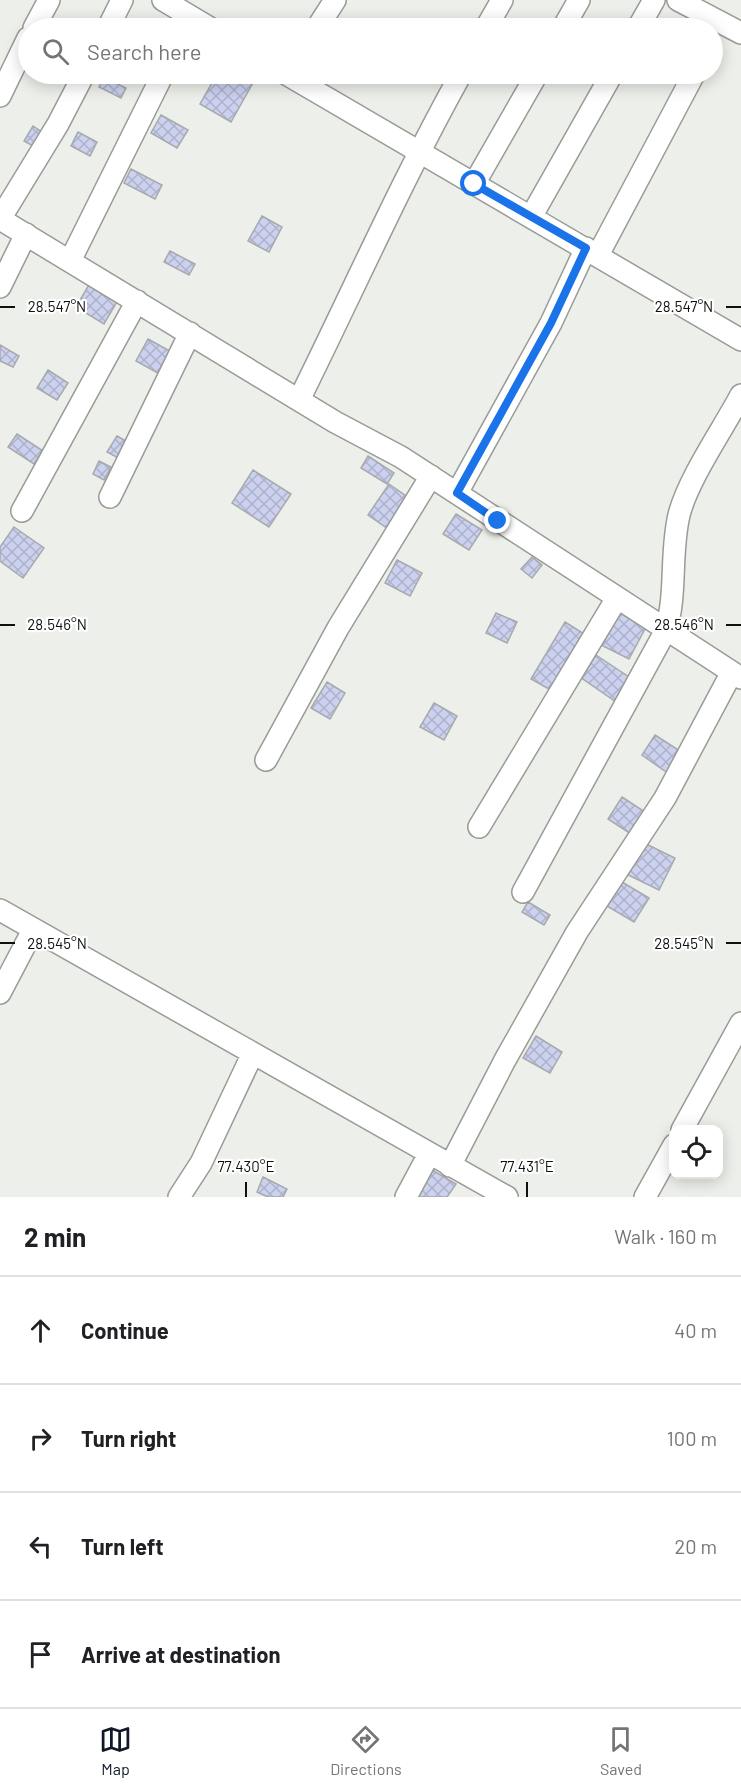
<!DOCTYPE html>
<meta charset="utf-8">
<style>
body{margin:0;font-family:Barlow,sans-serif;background:#f2f2f2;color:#202124}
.controls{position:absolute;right:18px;bottom:18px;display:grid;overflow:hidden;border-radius:12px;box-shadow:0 3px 15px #0003}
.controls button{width:54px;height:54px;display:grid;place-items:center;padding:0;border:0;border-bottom:2px solid #e0e0e0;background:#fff;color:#202124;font:30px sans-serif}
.stop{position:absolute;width:18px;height:18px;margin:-14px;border:4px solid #1a73e8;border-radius:50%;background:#fff}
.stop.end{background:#1a73e8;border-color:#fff;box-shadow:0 2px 6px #0008}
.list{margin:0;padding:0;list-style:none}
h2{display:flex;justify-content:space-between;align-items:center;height:78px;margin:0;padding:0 24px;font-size:26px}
h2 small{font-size:20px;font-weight:400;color:#757577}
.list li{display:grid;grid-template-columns:39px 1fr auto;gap:18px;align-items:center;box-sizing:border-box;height:108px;padding:0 24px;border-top:2px solid #e0e0e0}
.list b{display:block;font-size:22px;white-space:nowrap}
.list em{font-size:20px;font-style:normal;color:#757577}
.icon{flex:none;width:33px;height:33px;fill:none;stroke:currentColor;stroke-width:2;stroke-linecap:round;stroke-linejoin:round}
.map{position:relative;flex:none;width:741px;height:1197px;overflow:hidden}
.search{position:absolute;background:#fff;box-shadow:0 3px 15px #0003;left:18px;right:18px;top:18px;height:66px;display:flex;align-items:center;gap:15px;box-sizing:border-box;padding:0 21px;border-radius:33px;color:#757577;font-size:22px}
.sheet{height:510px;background:#fff}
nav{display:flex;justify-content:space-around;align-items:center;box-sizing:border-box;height:84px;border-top:2px solid #e0e0e0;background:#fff;font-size:16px;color:#757577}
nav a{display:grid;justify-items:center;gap:3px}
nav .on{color:#111827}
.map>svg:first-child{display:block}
.building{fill:url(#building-cross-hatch);stroke:#a8a9ad;stroke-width:1.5}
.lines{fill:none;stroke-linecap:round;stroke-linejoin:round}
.minor-casing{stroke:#999b97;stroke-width:24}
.minor{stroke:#fff;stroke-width:21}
.route{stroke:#1a73e8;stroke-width:8}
.ticks{fill:none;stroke:#10100f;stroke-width:2}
.ticks-label{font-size:15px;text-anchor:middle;fill:#10100f;stroke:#fff;stroke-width:4.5;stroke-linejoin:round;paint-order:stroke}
</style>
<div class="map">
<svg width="741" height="1197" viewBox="0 0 741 1197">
<defs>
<pattern id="building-cross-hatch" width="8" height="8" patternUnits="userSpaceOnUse" patternTransform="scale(1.5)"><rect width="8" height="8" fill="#cbd1ee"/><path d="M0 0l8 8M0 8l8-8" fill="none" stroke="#adb2cb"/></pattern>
</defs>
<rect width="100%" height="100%" fill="#edefea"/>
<path class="building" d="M217 74H258L231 122 200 104Z
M104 77 126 88 121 98 99 87Z
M161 115 188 130 177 148 151 133Z
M33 126 42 132 33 146 24 141Z
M78 132 97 142 90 156 71 146Z
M131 169 162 185 155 199 124 183Z
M262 216 282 227 269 252 248 241Z
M170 251 195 264 189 275 164 262Z
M90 283 118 300 104 324 76 307Z
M148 339 177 355 165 377 136 361Z
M0 345 19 356 13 367 0 361Z
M48 370 68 383 57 400 37 388Z
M17 434 43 451 34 464 8 447Z
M117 436 133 445 124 461 107 452Z
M368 456 394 473 387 484 361 468Z
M99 461 111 467 104 480 93 474Z
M253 470 291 494 269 527 232 503Z
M389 484 412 500 391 531 368 515Z
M456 514 482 530 469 550 443 534Z
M14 527 44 548 23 578 0 561V547Z
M532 557 542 565 532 578 521 569Z
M397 560 422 573 410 596 385 583Z
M618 612 646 627 629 659 601 645Z
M496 613 517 622 507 643 486 633Z
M565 622 589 637 556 693 531 679Z
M596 655 635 681 619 704 580 677Z
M327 682 345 693 330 719 311 708Z
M434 703 457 716 444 740 420 727Z
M655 735 683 753 669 774 642 755Z
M622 797 651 816 637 838 608 819Z
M642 842 675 858 659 890 626 874Z
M622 882 649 898 634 922 607 906Z
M528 902 550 915 544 925 522 912Z
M536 1036 562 1052 550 1073 523 1058Z
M432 1170 456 1184 447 1197H416Z
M263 1177 287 1189 283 1197H268L257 1192Z"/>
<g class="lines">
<defs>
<path id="minor" d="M163 0 210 28
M678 0 741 33
M34 28 49 0
M108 28 122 0
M317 28 335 0
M486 28 502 0
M563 28 579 0
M638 28 654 0
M286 74 741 340
M0 96 28 38
M474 184 537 74
M531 217 612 74
M0 219 335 422 401 457 741 678
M0 219 58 124 84 74
M598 255 694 74
M70 261 163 74
M0 287 26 234
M299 400C353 291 402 180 461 74
M457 493 551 323 586 248
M110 497 190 333
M22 511 137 301
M266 760 338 628 431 476
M479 827 617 598
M523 892 666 630C677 593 670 553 679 515 688 479 723 429 741 395
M0 910 507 1197
M0 993 33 930
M682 1130 741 1023
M450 1166 505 1060 577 932 665 798 732 672
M179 1197 201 1163 252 1055
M406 1197 429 1154
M645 1197 674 1145"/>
</defs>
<use href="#minor" class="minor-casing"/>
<use href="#minor" class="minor"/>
</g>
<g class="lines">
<path class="route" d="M474 184 586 248 551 323 457 493 498 521"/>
</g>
<path class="ticks" d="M0 307H15M726 307H741M0 625H15M726 625H741M0 943H15M726 943H741M246 1182V1197M527 1182V1197"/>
<g class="ticks-label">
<text x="57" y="312">28.547°N</text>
<text x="684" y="312">28.547°N</text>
<text x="57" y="630">28.546°N</text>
<text x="684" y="630">28.546°N</text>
<text x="57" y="949">28.545°N</text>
<text x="684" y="949">28.545°N</text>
<text x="246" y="1172">77.430°E</text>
<text x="527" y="1172">77.431°E</text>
</g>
</svg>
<div class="controls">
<button><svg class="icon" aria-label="locate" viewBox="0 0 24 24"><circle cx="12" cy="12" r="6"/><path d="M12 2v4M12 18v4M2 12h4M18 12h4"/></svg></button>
</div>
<div class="stop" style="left:474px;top:184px"></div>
<div class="stop end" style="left:498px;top:521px"></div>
<div class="search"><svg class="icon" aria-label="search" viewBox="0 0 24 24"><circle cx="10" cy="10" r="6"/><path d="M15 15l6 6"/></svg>Search here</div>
</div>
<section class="sheet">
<h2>2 min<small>Walk · 160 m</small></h2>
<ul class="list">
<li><svg class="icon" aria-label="ahead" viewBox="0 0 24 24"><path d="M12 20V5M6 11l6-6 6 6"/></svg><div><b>Continue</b></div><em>40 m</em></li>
<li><svg class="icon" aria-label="right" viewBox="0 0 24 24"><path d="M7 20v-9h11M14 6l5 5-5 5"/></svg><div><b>Turn right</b></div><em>100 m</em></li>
<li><svg class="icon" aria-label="left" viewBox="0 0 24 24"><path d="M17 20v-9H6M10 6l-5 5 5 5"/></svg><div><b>Turn left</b></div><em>20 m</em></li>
<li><svg class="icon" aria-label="arrive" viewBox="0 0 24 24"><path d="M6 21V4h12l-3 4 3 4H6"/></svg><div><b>Arrive at destination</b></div></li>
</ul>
</section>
<nav>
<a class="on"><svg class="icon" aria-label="map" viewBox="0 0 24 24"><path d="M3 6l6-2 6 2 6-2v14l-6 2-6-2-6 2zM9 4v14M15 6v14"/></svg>Map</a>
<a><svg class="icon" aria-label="directions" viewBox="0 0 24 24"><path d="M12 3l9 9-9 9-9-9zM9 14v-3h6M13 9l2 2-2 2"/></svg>Directions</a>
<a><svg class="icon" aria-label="saved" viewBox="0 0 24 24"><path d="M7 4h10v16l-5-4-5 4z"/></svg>Saved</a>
</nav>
